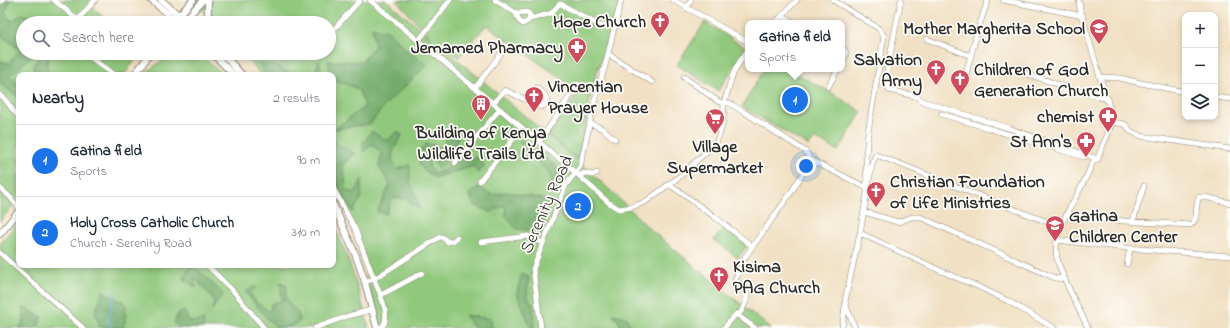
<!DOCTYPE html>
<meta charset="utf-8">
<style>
body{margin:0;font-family:"Indie Flower",sans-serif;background:#f6f6f7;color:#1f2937}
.controls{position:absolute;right:12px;top:12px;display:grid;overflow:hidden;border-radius:8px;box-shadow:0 2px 6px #0003}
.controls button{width:36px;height:36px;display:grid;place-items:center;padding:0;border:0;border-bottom:1px solid #e0e1e3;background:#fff;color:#1f2937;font:20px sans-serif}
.you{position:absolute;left:806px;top:166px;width:14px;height:14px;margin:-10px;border:3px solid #fff;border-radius:50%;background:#1a73e8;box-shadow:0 0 0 6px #1a73e833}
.badge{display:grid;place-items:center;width:26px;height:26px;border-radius:50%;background:#1a73e8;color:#fff;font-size:13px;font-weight:700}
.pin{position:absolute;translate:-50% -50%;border:2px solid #fff;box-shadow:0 1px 4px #0006}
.popup{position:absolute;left:745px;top:20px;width:100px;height:52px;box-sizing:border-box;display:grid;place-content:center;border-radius:8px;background:#fff;filter:drop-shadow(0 1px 3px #0005);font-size:13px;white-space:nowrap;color:#747a83}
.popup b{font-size:15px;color:#1f2937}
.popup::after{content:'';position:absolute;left:50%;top:100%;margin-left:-8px;border:8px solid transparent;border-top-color:#fff}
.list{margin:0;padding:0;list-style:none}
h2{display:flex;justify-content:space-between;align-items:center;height:52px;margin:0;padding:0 16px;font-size:17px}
h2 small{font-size:13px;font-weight:400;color:#747a83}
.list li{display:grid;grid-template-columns:26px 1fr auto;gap:12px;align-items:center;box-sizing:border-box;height:72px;padding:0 16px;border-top:1px solid #e0e1e3}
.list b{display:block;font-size:15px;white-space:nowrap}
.list p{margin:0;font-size:13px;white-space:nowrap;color:#747a83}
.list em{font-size:13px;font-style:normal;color:#747a83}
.icon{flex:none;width:22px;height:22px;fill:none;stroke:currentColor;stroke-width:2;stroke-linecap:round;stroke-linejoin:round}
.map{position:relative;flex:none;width:1230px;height:328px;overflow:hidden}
.search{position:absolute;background:#fff;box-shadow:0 2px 6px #0003;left:16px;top:16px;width:320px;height:44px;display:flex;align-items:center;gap:10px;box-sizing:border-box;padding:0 14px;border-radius:22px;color:#747a83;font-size:15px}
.panel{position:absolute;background:#fff;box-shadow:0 2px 6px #0003;left:16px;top:72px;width:320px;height:196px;border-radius:8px}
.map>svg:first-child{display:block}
.green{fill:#90c87c;stroke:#5e7a54}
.forest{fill:#74ac6c;stroke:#506c4c}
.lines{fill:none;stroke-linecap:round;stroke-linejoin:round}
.stream{stroke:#6dabdf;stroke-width:1.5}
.minor-casing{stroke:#8e8677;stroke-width:6}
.major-casing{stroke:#8e8677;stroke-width:8}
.minor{stroke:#fff;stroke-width:5}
.major{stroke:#fff;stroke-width:6}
.labels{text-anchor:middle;stroke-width:3.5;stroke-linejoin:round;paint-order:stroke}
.poi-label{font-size:18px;font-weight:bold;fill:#2b2b2b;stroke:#fdfcf7;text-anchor:end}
.street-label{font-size:18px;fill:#2b2b2b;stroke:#fdfcf7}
</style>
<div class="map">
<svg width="1230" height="328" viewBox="0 0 1230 328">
<rect width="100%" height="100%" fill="#fdfcf7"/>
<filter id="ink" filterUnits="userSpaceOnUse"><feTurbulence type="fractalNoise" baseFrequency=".025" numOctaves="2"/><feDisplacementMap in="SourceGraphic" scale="8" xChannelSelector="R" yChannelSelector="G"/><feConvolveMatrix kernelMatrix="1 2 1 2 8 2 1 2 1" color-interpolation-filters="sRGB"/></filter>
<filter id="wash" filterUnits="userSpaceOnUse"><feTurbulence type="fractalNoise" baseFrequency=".012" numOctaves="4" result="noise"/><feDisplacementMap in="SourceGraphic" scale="16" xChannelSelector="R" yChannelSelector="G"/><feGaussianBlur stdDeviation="0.9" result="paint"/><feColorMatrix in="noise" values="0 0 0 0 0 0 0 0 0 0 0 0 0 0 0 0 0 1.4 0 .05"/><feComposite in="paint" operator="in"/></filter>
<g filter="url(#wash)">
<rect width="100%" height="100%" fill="#f1e0c3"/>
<path class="green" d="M0 0H98L92 7 110 23H23V53H140L124 75H19V196L0 222Z
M193 0H386L432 39 396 0H622L592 86 579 160 548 134 579 91 486 25 459 57 440 45 576 159 611 191 653 232 770 328H380L360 250 344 207 333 185V75H261L243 53H329V23H214Z
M705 22 746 48 718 91 677 65Z
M199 53 223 75H143L170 54Z
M764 69H788L832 93 862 112 838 151 815 138 809 146 742 107Z
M19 221V265H333V225C350 257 359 293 369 328H0V244Z
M724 227 748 244 738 258 714 240Z"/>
<path class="forest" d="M0 0 10 1 5 13 11 21 22 14 34 18 40 23H23V53H33C27 63 17 68 9 76L19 82V98L0 83V61L9 63 20 50 1 35 0 36Z
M372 27 389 32 406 49 427 65 384 106 370 124 335 129 365 106 358 89 333 79V75H331L328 61 361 62 375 46Z
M37 53H49L47 66 49 75H38L33 68 38 58Z
M319 61 322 75H267L259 64 277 66 293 75 314 74Z
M453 126 458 138 455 145 453 156 467 158H480L484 166 478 174 474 166C467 168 461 171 455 172 447 174 441 175 434 178L420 166 417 154 426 144 436 145 443 150 446 163 438 168 434 160 427 158 430 168 434 174 447 169 449 163 444 136Z
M372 131 387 141 397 132 402 135 393 151 392 162 398 169 410 165V182L416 194 419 209 406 199 392 198 386 214 377 212 390 185 379 166 382 153 372 144 363 153V143Z
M333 139 338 145 355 154 343 164 345 179 346 191 355 193 362 179 361 199 353 212 333 177Z
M519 140 525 142 556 166 561 180 559 191 548 186 552 179C543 162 528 157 519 140Z
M479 187 492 195 507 192 548 200 546 219 541 232 517 229 506 216 505 205 491 212 474 205 469 194Z
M190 267 199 270 223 294 212 310 214 300 194 277 196 288 184 279Z
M521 274 529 277 527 296 533 305 534 328H531L517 293Z
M281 282 287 286C286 291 285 295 287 300 291 309 300 308 299 322 294 325 287 328 281 328 271 327 252 300 246 292L254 286 256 288 250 293C254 301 261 306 269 311L271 308V304L284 299 281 297Z
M103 291 126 304 125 322 123 328 100 327 95 313Z
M23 307 42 317 37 328H19L24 321Z
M185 311 188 321 197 322 204 320 203 328H180L174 323 178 314Z
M613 314 626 317 631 326 635 328H621V326Z
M465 315 491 319 492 328H474Z"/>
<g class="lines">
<path class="stream" d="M112 328 108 319 115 293"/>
</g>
</g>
<g filter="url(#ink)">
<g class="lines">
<defs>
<path id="minor" d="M54 0 78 20
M370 0 576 173 609 203 619 209 632 207 645 202 679 177 716 143 723 124 724 103 732 77 737 66 748 50
M495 0 516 13 519 21 523 24C528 22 530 20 530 15L527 12 516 13
M673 0 748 42
M901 0 887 71 889 90 915 96 925 102 1008 128 1098 159
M1003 0 1083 16
M1079 0 1080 10 1112 117C1112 133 1101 144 1098 159L1094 160C1089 170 1085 181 1079 191 1069 211 1052 233 1057 258 1062 279 1079 308 1088 328
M2 1 3 0
M686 8 691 0
M782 16 795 23
M530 19 552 13 559 4H561L600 26H615
M75 23 95 0
M775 23 797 0
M329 35 360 0
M927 39 971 56
M419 40 450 0
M842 48 846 52V55L842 62
M85 53 114 75
M608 54 652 82
M1021 72 1078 91 1108 99
M966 74 978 29 988 0
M684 77 719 102 729 103 744 112 805 151 808 155 809 159 807 167 790 194 745 257 735 280 747 291V299L741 312 736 314 724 328
M1101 77 1120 78 1136 82 1185 92
M828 87 838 69
M475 88 502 52
M0 95 4 98 16 114
M1215 97 1230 99
M493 103 505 90 541 107 543 106 547 100 545 95 537 88
M941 114 1084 157
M1112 122 1124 124 1127 126 1130 131 1141 136 1230 149
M590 123 603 129 615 139
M539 142 578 84
M809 159 867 188 866 156 868 132 884 36 878 28 833 0
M455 163 500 109
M579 176 584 173 592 175 597 173
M480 181 522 128
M669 184 715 217 752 246
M0 188 9 196 19 208
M333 188 355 229 374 279 440 237H442L448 242 453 241 457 237
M864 212 898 222 912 217H920L1055 278 1065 279
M1067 213 1081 216 1124 221 1190 225C1200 219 1194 207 1199 197H1205L1230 203
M1133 221 1144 186
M860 233 941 271 979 287 1008 301 1054 328
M1057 240 1127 248 1230 256
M481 242 528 236 543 243
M0 253 83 328
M1127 264 1130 248
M207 265 234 292 264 328
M365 282 374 279C378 290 394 320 380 328
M381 295 422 273
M736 314 755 328
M315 328 348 316 371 310
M541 328 533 269 566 185 580 167 594 103 605 66 621 0
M842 328 845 306
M855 328 846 306 845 301 860 233 872 164 876 155 895 162 947 183 1060 227"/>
<path id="major" d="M151 0 179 23
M161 0 188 23
M208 0V23
M176 19 193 0
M183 22 203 0
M212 53 234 75
M222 53 242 75
M134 75 145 61 149 53
M333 204 356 256 365 282 377 328
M0 234 19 211"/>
</defs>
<use href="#minor" class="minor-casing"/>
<use href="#major" class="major-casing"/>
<use href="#minor" class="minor"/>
<use href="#major" class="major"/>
</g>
</g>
<defs>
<symbol id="church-pin" viewBox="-11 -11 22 30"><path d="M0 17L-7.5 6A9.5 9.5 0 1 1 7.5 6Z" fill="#d1495b" stroke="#fdfcf7"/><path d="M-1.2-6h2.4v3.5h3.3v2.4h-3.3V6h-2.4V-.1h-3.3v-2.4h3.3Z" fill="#fff"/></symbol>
<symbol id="school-pin" viewBox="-11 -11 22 30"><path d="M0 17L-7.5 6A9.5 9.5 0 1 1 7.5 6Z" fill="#d1495b" stroke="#fdfcf7"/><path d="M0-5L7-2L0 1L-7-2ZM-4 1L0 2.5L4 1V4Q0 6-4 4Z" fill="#fff"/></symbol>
<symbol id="pharmacy-pin" viewBox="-11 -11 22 30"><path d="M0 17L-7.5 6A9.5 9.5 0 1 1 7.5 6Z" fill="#d1495b" stroke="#fdfcf7"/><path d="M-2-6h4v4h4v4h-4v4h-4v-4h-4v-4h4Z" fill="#fff"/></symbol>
<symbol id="building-pin" viewBox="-11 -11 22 30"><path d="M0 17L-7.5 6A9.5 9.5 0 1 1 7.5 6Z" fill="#d1495b" stroke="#fdfcf7"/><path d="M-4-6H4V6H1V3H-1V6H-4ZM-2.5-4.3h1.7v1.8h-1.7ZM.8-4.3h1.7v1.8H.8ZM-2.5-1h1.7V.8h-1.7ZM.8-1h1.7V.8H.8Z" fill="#fff"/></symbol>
<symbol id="supermarket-pin" viewBox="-11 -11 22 30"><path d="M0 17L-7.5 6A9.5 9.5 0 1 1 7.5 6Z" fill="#d1495b" stroke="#fdfcf7"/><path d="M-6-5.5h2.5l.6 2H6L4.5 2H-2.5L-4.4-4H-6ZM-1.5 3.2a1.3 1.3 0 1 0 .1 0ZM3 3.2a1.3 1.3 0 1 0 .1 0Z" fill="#fff"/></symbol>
</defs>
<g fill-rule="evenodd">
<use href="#church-pin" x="649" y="10" width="22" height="30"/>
<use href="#school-pin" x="1088" y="17" width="22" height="30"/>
<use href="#pharmacy-pin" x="566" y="36" width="22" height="30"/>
<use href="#church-pin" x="925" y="58" width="22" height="30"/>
<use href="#church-pin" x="949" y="68" width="22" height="30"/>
<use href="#church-pin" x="523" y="85" width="22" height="30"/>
<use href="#building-pin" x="470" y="93" width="22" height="30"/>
<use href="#pharmacy-pin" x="1097" y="105" width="22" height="30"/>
<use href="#supermarket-pin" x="704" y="107" width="22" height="30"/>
<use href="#pharmacy-pin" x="1075" y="130" width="22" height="30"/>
<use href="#church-pin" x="865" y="180" width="22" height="30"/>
<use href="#school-pin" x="1044" y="214" width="22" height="30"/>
<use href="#church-pin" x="708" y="265" width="22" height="30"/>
</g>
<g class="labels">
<g class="poi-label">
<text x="646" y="27">Hope Church</text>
<text x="1085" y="34">Mother Margherita School</text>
<text x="563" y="53">Jemamed Pharmacy</text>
<text x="922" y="65">Salvation<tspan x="922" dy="21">Army</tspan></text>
<text x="974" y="75" text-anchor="start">Children of God<tspan x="974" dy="21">Generation Church</tspan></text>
<text x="548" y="92" text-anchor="start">Vincentian<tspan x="548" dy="21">Prayer House</tspan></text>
<text x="1094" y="122">chemist</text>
<text x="481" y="138" text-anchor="middle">Building of Kenya<tspan x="481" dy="21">Wildlife Trails Ltd</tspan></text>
<text x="1072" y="147">St Ann's</text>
<text x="715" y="152" text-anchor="middle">Village<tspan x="715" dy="21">Supermarket</tspan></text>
<text x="890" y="187" text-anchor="start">Christian Foundation<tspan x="890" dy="21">of Life Ministries</tspan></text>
<text x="1069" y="221" text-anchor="start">Gatina<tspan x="1069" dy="21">Children Center</tspan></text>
<text x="733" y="272" text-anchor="start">Kisima<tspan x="733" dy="21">PAG Church</tspan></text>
</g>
<g class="street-label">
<text transform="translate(546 204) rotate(-66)" y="6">Serenity Road</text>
</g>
</g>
</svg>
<div class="controls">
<button>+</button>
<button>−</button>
<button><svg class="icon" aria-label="layers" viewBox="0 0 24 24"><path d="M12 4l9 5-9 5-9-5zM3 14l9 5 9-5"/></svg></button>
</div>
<div class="you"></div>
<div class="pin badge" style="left:795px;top:100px">1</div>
<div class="popup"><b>Gatina field</b>Sports</div>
<div class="pin badge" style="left:578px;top:206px">2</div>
<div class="search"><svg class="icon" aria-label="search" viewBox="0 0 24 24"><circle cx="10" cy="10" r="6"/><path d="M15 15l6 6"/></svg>Search here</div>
<section class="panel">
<h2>Nearby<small>2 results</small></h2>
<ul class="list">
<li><span class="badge">1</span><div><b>Gatina field</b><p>Sports</p></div><em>90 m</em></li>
<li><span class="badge">2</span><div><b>Holy Cross Catholic Church</b><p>Church · Serenity Road</p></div><em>310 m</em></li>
</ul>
</section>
</div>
